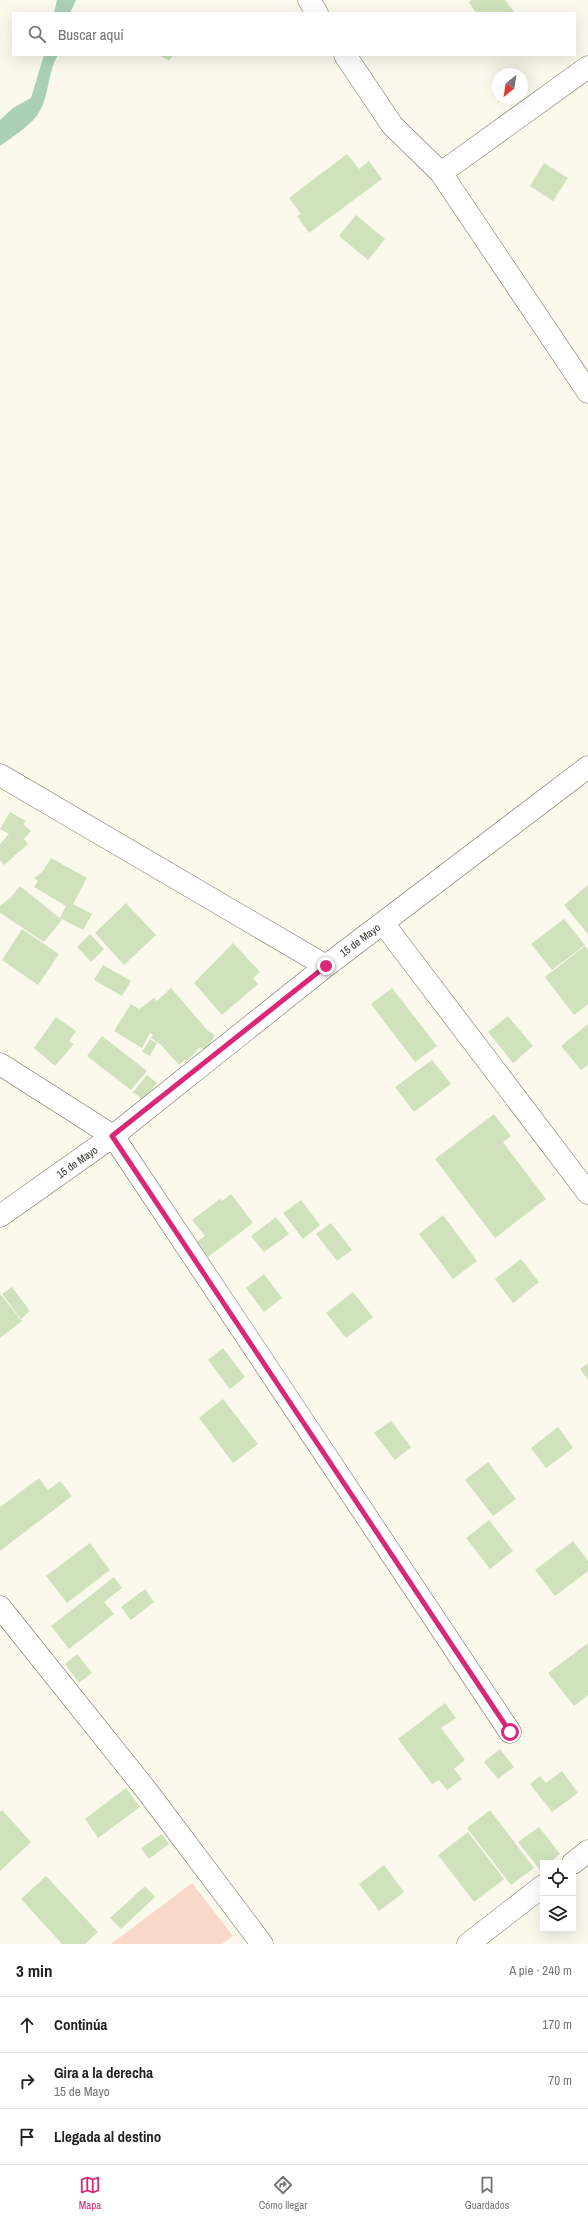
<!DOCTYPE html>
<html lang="es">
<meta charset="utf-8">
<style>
body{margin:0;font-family:"Archivo Narrow",sans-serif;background:#f6f6f6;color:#222}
.controls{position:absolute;right:12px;bottom:12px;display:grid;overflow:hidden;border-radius:0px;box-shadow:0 4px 16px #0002}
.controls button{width:36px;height:36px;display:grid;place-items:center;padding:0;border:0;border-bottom:1px solid #e0e0e0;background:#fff;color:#222;font:20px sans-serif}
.compass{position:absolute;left:492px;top:68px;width:36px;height:36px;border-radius:50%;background:#fff;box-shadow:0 4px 16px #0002;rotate:210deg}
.stop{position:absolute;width:12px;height:12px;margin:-9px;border:3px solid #db2777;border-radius:50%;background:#fff}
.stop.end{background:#db2777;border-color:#fff;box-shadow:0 1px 4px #0008}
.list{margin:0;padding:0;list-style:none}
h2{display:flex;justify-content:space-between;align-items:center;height:52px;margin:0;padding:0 16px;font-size:17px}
h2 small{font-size:13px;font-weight:400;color:#767676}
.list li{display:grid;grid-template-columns:26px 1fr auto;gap:12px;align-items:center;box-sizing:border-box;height:56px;padding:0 16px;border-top:1px solid #e0e0e0}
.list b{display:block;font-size:15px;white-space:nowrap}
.list p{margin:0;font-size:13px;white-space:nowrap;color:#767676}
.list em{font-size:13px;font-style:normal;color:#767676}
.icon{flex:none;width:22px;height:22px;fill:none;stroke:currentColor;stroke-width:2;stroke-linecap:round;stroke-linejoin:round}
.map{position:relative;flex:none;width:588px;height:1944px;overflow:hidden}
.search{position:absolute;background:#fff;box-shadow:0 4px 16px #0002;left:12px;right:12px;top:12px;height:44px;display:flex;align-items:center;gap:10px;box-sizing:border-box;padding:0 14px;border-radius:0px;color:#767676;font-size:15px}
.sheet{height:220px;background:#fff}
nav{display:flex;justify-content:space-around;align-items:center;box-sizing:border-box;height:56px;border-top:1px solid #e0e0e0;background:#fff;font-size:11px;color:#767676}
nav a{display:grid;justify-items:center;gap:2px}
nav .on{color:#db2777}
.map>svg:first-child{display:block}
.green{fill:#f8d9c9}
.water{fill:#aad1b8}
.building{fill:#cfe2bc}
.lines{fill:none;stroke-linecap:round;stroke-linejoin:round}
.minor-casing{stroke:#706f64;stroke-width:23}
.minor{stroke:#fff;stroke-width:22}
.route{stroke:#db2777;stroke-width:5}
.labels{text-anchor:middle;stroke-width:3.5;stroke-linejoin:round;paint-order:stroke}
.street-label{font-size:11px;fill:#383833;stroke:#fff}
</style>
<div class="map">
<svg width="588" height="1944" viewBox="0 0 588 1944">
<rect width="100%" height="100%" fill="#faf9ec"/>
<path class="green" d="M192 1883 233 1936 222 1944H111Z"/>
<path class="water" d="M57 0H76L70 13H54Z
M44 55H58C47 73 50 96 38 114 30 126 12 137 0 146V120L13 108 31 98Z"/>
<path class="building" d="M471 0H505L514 12 476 13 469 2Z
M159 55H173L169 61Z
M347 154 359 169 369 161 382 179 309 233 297 216 301 214 289 198Z
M544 163 568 178 553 201 530 186Z
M356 215 385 239 368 260 339 236Z
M10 812 26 821 23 824 31 831 24 839 28 844 4 865 0 860V844L9 834 0 829Z
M51 858 87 878 73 904 92 914 83 930 60 918 66 906 34 887 38 881 34 878 43 871Z
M588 885V934L564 905Z
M20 886 62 920 44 942 0 913V906L11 897Z
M126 903 156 935 124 965 95 933Z
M564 919 585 945 552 970 531 944Z
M22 929 59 954 38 985 2 960Z
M90 934 104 949 91 962 77 947Z
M233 943 260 972 253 978 258 984 222 1015 194 983Z
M585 946 588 949V1004L574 1015 545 977Z
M103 965 131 981 122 996 94 980Z
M171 988 208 1031 215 1035 206 1051 200 1047 187 1061 185 1060 179 1065 161 1045 151 1038 153 1035 150 1033 142 1048 114 1031 131 1004 139 1009 154 998 157 1001Z
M392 988 437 1046 415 1062 371 1004Z
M508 1016 533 1046 513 1063 488 1032Z
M56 1017 76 1031 69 1041 74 1044 55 1066 34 1048Z
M588 1024V1065L581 1070 561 1046Z
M102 1036 147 1071 131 1090 87 1056Z
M150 1039 157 1043 150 1056 142 1052Z
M432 1060 451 1084 414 1112 395 1087Z
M147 1075 157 1083 143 1100 133 1092Z
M494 1114 511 1136 503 1142 546 1199 495 1238 435 1159Z
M231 1194 253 1223 208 1257 196 1242 205 1236 192 1220 220 1199 222 1201Z
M301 1200 320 1225 303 1239 283 1213Z
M443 1215 477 1261 453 1279 419 1234Z
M276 1217 289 1234 264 1252 251 1236Z
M331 1223 352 1250 337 1261 316 1234Z
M521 1259 539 1282 513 1303 495 1279Z
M264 1274 282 1298 264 1312 246 1288Z
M12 1287 30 1311 21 1319 2 1294Z
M353 1292 373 1317 346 1338 326 1313Z
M0 1294 22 1321 0 1338Z
M223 1348 245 1377 230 1389 208 1360Z
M588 1363V1380L580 1369Z
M223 1399 258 1444 233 1463 199 1418Z
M391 1421 411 1447 395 1460 374 1433Z
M558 1427 573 1448 546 1468 531 1448Z
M488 1462 516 1499 493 1516 465 1480Z
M39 1478 48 1490 60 1481 72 1496 0 1551V1507Z
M489 1520 513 1551 490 1569 466 1538Z
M573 1541 588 1561V1571L555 1596 535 1570Z
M90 1543 110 1570 67 1603 46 1576Z
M114 1577 122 1588 104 1602 114 1614 69 1649 51 1626Z
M145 1589 154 1602 131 1620 121 1607Z
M588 1643V1695L574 1706 548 1673Z
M77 1654 92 1673 79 1683 65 1664Z
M445 1703 456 1718 441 1728 465 1760 454 1769 462 1779 447 1790 439 1780 432 1784 398 1739Z
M500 1749 514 1767 498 1779 484 1762Z
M562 1771 578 1793 552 1812 530 1784 540 1776 546 1783Z
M126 1788 140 1807 98 1838 85 1819Z
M2 1810 31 1842 0 1871V1812Z
M490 1810 534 1868 511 1885 467 1828Z
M539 1827 560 1854 549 1863H543V1867L540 1870 518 1842Z
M468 1832 504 1879 474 1902 438 1855Z
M162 1834 169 1844 149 1859 141 1848Z
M384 1865 404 1892 379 1911 359 1884Z
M46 1876 98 1932 85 1944H62L21 1899Z
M145 1886 155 1897 121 1929 110 1918Z"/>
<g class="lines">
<defs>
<path id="minor" d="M309 0 317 13
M345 55 392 125 441 173 588 392
M441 173 588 67
M0 775 326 966
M383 923 588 1193
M0 1064 113 1136 510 1732
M0 1216 113 1136 326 966 588 767
M0 1607 147 1791 262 1944
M573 1863 588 1851
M468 1944 543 1886"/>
</defs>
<use href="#minor" class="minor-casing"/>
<use href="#minor" class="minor"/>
</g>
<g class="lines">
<path class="route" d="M326 966 112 1136 510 1732"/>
</g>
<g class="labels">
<g class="street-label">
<text transform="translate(360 940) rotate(-37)" y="4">15 de Mayo</text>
<text transform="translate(77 1162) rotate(-35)" y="4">15 de Mayo</text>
</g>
</g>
</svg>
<div class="controls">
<button><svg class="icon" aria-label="locate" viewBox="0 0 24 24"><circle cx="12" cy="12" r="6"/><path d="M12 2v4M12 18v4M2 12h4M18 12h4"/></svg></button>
<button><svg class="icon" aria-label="layers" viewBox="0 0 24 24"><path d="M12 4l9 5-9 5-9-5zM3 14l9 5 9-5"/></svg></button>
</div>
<svg class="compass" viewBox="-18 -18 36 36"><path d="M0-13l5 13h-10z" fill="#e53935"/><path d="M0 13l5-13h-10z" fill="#767676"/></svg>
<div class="stop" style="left:510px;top:1732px"></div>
<div class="stop end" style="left:326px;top:966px"></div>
<div class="search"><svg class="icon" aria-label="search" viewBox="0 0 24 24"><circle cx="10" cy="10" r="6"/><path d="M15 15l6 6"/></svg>Buscar aquí</div>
</div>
<section class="sheet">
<h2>3 min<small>A pie · 240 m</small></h2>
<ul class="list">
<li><svg class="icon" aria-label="ahead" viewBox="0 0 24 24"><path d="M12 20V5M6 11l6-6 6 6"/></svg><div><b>Continúa</b></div><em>170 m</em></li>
<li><svg class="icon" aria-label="right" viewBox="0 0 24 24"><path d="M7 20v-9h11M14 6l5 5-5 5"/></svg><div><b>Gira a la derecha</b><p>15 de Mayo</p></div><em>70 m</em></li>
<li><svg class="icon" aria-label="arrive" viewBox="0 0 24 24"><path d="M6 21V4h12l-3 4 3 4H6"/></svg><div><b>Llegada al destino</b></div></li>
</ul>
</section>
<nav>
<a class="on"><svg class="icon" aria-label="map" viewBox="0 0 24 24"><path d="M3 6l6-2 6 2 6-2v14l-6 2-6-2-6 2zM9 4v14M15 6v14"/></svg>Mapa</a>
<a><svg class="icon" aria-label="directions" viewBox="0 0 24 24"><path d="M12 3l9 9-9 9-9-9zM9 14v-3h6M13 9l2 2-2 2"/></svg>Cómo llegar</a>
<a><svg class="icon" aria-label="saved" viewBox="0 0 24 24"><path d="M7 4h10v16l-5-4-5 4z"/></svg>Guardados</a>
</nav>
